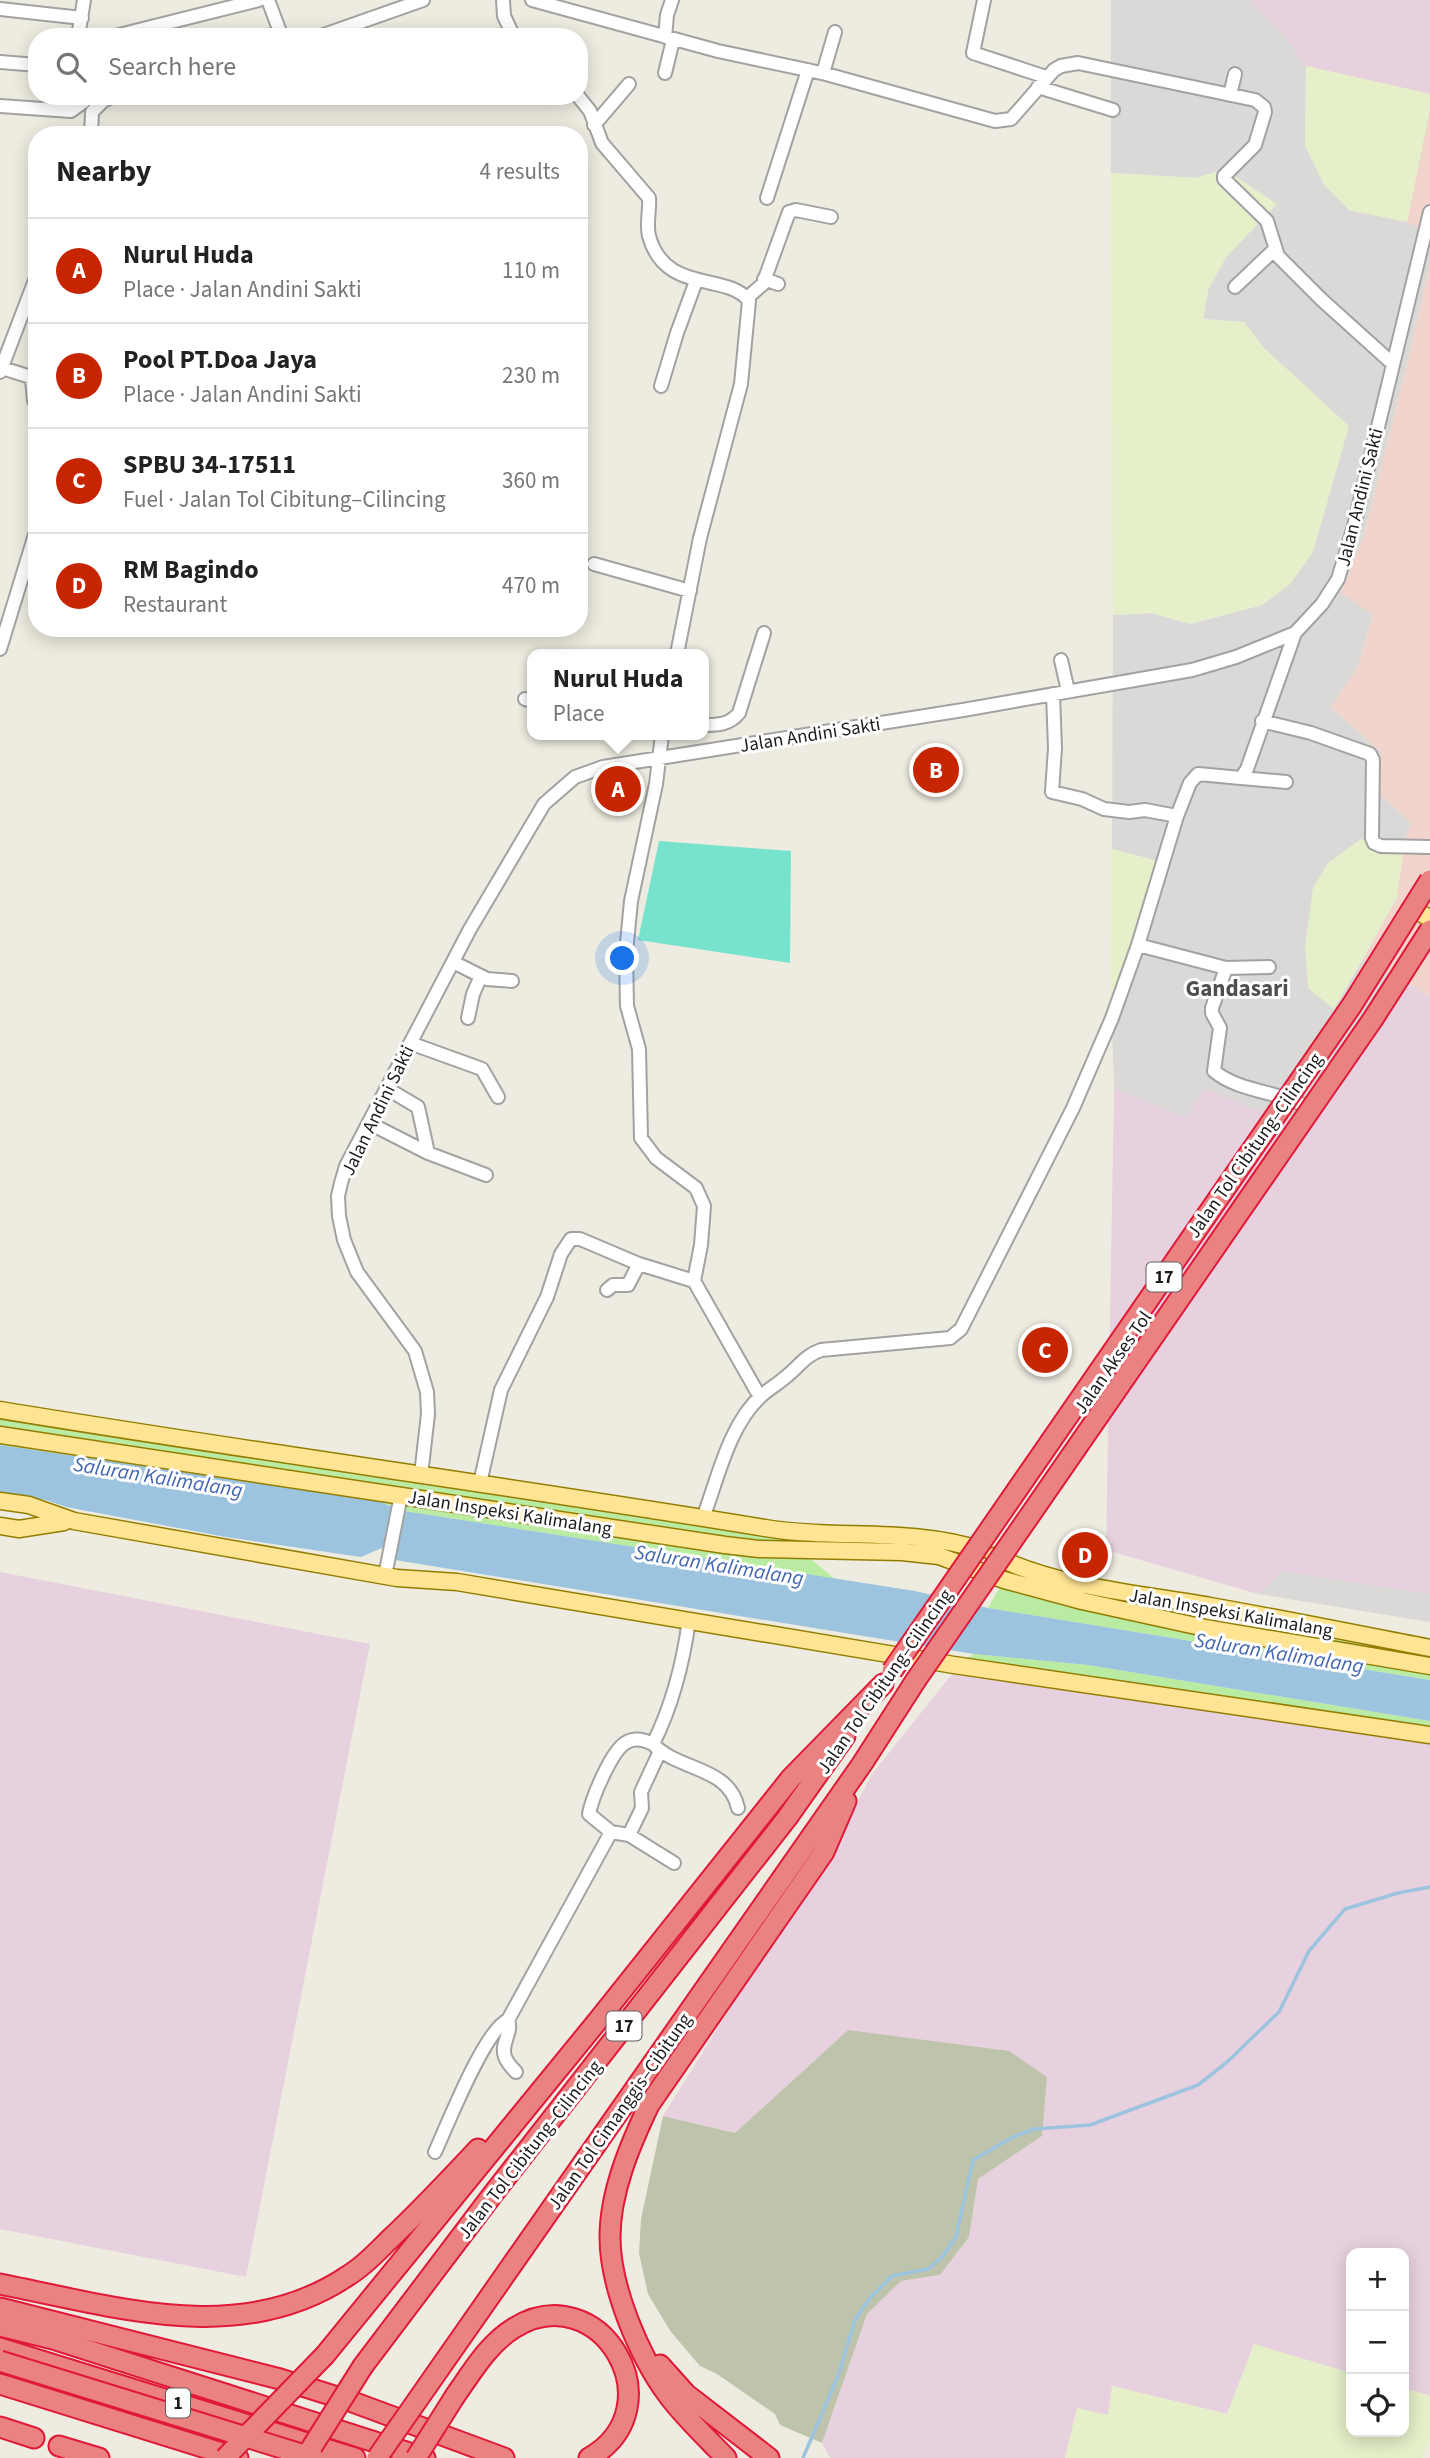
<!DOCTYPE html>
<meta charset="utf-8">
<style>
body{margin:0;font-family:"Source Sans 3",sans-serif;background:#f6f6f6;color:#222}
.controls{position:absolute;right:21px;bottom:21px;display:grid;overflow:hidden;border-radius:14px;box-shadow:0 4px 18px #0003}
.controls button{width:63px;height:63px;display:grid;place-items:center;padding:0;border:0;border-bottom:2px solid #e0e0e0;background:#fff;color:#222;font:35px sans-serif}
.you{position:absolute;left:623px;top:959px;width:24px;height:24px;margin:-18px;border:5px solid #fff;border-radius:50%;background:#1a73e8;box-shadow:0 0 0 10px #1a73e833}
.badge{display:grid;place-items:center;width:46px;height:46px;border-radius:50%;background:#c72400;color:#fff;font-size:23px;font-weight:700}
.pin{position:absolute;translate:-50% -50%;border:4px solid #fff;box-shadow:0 2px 7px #0006}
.popup{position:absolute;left:527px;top:649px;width:182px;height:91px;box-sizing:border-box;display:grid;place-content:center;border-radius:14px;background:#fff;filter:drop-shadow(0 2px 5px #0005);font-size:23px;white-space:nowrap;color:#767676}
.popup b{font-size:26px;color:#222}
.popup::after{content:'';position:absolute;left:50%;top:100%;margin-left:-14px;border:14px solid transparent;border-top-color:#fff}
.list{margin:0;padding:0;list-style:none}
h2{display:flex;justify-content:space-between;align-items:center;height:91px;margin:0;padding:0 28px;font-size:30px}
h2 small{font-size:23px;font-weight:400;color:#767676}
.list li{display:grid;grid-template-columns:46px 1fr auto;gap:21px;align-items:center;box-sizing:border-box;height:105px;padding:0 28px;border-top:2px solid #e0e0e0}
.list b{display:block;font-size:26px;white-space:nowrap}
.list p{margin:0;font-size:23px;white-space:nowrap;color:#767676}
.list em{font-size:23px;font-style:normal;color:#767676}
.icon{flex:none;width:38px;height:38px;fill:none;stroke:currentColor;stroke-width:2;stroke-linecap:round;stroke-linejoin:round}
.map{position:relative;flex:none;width:1430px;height:2458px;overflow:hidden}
.search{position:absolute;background:#fff;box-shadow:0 4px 18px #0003;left:28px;top:28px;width:560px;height:77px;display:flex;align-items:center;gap:18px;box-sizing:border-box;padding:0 24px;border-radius:28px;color:#767676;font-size:26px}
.panel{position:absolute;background:#fff;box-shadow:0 4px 18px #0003;left:28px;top:126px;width:560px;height:511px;border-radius:28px}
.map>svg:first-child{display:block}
.residential{fill:#dad9d8}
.commercial{fill:#f1d5cd}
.industrial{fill:#e8d1df}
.construction{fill:#bec3ab}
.farmland{fill:#e5efc9}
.grass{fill:#b9eca2}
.pitch{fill:#78e3cd}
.water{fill:#9dc4df}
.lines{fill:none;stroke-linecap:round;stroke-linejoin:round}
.stream{stroke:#9dc4df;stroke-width:3.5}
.minor-casing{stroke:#a2a2a2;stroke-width:16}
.major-casing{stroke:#937d00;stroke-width:19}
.highway-casing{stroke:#e01939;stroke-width:23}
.minor{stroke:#fff;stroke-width:12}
.major{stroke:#ffe494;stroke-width:16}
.highway{stroke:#eb8282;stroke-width:19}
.highway-bridge-casing{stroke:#e01939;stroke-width:23;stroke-linecap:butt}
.highway-bridge{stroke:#eb8282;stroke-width:19}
.labels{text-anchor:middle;stroke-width:6;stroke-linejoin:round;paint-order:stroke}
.shield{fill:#fff;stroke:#5f5f5f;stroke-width:2}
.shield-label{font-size:18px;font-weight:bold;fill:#1b1b1b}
.street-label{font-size:19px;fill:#1b1b1b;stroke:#fff}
.water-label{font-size:21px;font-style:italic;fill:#4366b0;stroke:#fff}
.quarter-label{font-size:23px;font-weight:bold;fill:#4e4e4e;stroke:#fff}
</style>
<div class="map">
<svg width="1430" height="2458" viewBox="0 0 1430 2458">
<rect width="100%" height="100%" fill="#eeece0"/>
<path class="residential" d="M1111 0H1250L1282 33 1306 66 1305 146 1349 210 1407 222 1430 232V264L1406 369 1364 535 1341 592 1373 614 1358 667 1331 707 1381 752 1380 794 1411 823 1404 846 1334 1008 1363 959 1402 979 1304 1129 1186 1118 1114 1088 1111 1000 1161 862 1112 849 1113 615 1152 613 1190 624 1262 605 1290 584 1313 552 1263 347 1244 322 1203 319 1208 290 1226 257 1276 204 1224 169 1197 178 1111 173Z
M1282 1571 1430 1594V1622L1258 1594Z"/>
<path class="commercial" d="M1430 108V232L1407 222Z
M1430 264V997L1402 979 1363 959 1397 897 1404 846 1411 823 1380 794 1381 752 1331 707 1358 667 1373 615 1341 593 1364 535 1406 369Z"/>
<path class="industrial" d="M1250 0H1430V94L1306 66 1282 33Z
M1402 979 1430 997V1594L1282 1571 1258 1594 1106 1550 1114 1088 1186 1118 1205 1089 1304 1129Z
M0 1572 370 1644 246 2277 0 2229Z
M956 1669 1430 1738V2396L1404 2388V2253H1351V2373L1254 2345 1227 2414 1113 2386 1108 2415 1077 2409 1065 2458H830L822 2443 867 2314 901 2281 940 2275 969 2237 978 2179 1042 2136 848 2030 735 2133 663 2116 766 1950 831 1853 872 1774Z"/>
<path class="construction" d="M848 2030 1009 2051 1047 2077 1042 2136 978 2179 969 2237 940 2275 901 2281 867 2314 822 2443 780 2425 775 2414 717 2374 700 2366 671 2332 648 2294 639 2253 641 2219 663 2116 735 2133Z"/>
<path class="farmland" d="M1306 66 1430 94V108L1407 222 1349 210 1324 185 1305 146Z
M1224 169 1277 204 1226 257 1208 290 1203 319 1244 322 1263 347 1349 426 1313 552 1290 584 1262 605 1190 624 1152 613 1113 615 1111 173 1196 178Z
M1361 839 1404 846 1397 897 1334 1009 1308 988 1305 946 1313 888 1328 863Z
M1112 849 1161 862 1111 1000Z
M1254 2344 1351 2373V2432H1404V2388L1430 2396V2440L1422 2458H1065L1077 2408 1108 2415 1112 2386 1227 2414Z"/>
<path class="grass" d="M0 1410 801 1532 800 1550 835 1579 398 1510 379 1501 0 1445Z
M1004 1580 1333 1649 1337 1631 1430 1648V1680L988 1608Z
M974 1654 1088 1665 1430 1721V1735L954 1665Z"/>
<path class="pitch" d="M659 841 791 851 790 963 638 940Z"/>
<path class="water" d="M0 1445 379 1501 398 1510 915 1591 988 1608 1430 1680V1721L1088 1665 974 1654 395 1560V1549L384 1547 361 1557 226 1537 66 1507 46 1500 0 1492Z"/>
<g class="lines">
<path class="stream" d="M803 2458 838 2376 855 2320 869 2299 892 2276 928 2269 943 2256 956 2237 973 2160 1013 2137 1034 2129 1090 2125 1198 2085 1226 2063 1279 2012 1309 1951 1345 1909 1398 1893 1430 1887"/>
<defs>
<path id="minor" d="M268 0 282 37
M503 0 504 16 514 37
M532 0 718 51 826 74 995 121 1011 119 1054 70 1061 66 1078 63 1255 100 1264 107 1265 112 1255 145 1224 176V179L1267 221 1278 256 1322 300 1393 364
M984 0 973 53 1046 77
M0 9 82 18
M119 35 259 0
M78 37 84 0
M318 37 423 0
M665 37 667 15 672 0
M0 62 37 65
M665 73 673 40
M823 73 835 32
M1038 87 1113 110
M1230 95 1235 74
M578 96 590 111 602 143 649 198C650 211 646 224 649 236 665 295 728 272 749 301L741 384 700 538 677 654
M0 106 71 111 86 100
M594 125 629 84
M91 135 92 112 103 101 114 96
M767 198 808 70
M764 279 778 284
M1235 287 1275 249
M747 298 763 284 789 212 796 210 831 217
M2 368 37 379
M0 372 37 275
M32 378 34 401 37 403
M661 386 677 333 696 281
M594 564 690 591
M0 649 37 528
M1061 660 1068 691
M1053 694 1055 748 1052 792 1082 799 1104 809 1129 812 1145 810 1177 816
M525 699 532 701
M1262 721 1311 733 1370 754 1373 760 1372 838 1374 843 1381 846 1430 847
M704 725C718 725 729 725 739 713L764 633
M662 735 656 784 631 901 626 953 627 1006 639 1049 641 1138 656 1158 696 1188 704 1206 701 1245 694 1281 760 1397
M1241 778 1286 782
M1138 945 1226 968 1269 967
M453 962 487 979 512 981
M1226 968 1212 1008V1013L1220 1028 1214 1071C1239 1092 1277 1091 1305 1106
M468 1018 473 994 481 976
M410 1043 482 1069 498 1097
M386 1088 418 1107 428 1153
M369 1123 428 1153 486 1175
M607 1290 613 1285H628L639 1264
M421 1475 428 1414 427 1392 415 1351 357 1272 344 1240 339 1216 338 1196 341 1183 346 1166 470 929 544 804 575 777 603 767 963 710 1192 670 1236 657 1295 633 1322 604 1338 579 1354 526 1430 212
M480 1483 501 1390 547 1297 561 1254 571 1239H580L639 1264 694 1281
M703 1518C718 1478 729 1425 761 1396 769 1389 779 1383 787 1376 799 1366 806 1355 821 1350L950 1338 961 1329 1073 1108 1112 1018 1138 945 1177 816 1190 783 1198 774 1241 778 1247 769 1295 633
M385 1576 401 1495
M689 1620C683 1664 673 1704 653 1744 678 1771 729 1766 738 1808
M653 1744C645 1740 636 1737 627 1742 612 1749 592 1798 589 1814L611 1832 629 1835 674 1863
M629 1835 642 1808 641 1792 660 1751
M508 2020C513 2033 500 2043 505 2057 507 2062 512 2068 516 2072
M435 2152C447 2126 485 2029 508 2020L611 1832"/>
<path id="major" d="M1418 912 1430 918
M0 1410C255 1452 510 1486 765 1528 837 1540 911 1527 981 1550
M0 1435 725 1545 759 1549 902 1552 939 1556 1004 1580 1082 1601 1205 1628 1430 1666
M0 1501 29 1505 74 1521 397 1578 457 1582 954 1665 1430 1735
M0 1526 19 1529 64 1522
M994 1556C1062 1588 1137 1593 1210 1606 1284 1619 1357 1634 1430 1648"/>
<path id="highway" d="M0 2284C117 2307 242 2348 349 2275 364 2266 377 2252 389 2240 420 2211 449 2180 478 2149
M0 2308 280 2379 350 2401 504 2458
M0 2326 53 2339 425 2458
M0 2348 355 2458
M325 2355 600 2018 791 1778 883 1684
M660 2365 686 2394 769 2458
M363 2366 493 2194 787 1818 845 1736
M0 2384 238 2458
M428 2385 862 1764 916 1680
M455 2396C472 2372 488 2344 514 2328 600 2275 678 2407 589 2458
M0 2427 34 2438
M59 2446 99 2458
M726 2458C707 2438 685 2418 668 2395 639 2356 610 2287 610 2237 610 2192 630 2145 649 2105L824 1852 846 1801"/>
</defs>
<use href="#minor" class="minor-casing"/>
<use href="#major" class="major-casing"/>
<use href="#highway" class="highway-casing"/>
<use href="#minor" class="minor"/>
<use href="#major" class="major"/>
<use href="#highway" class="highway"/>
<defs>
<path id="highway-bridge" d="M892 1671 1352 1005 1430 880
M916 1680 1373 1019 1430 930
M0 2361 314 2458
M225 2458 325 2355
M305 2458 363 2366
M377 2458 428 2385
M416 2458 455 2396"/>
</defs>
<use href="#highway-bridge" class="highway-bridge-casing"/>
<use href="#highway-bridge" class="highway-bridge"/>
</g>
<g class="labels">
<g class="shield">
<rect x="1146.5" y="1262.5" width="35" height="29" rx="5"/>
<rect x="606.5" y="2011.5" width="35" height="29" rx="5"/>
<rect x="166" y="2388.5" width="24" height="29" rx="5"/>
</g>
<g class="shield-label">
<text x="1164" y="1283">17</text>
<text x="624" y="2032">17</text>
<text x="178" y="2409">1</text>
</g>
<g class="street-label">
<text transform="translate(1359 497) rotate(-76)" y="7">Jalan Andini Sakti</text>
<text transform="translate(810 734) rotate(-9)" y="7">Jalan Andini Sakti</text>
<text transform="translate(377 1110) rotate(-64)" y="7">Jalan Andini Sakti</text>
<text transform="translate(1254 1145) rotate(-55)" y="7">Jalan Tol Cibitung–Cilincing</text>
<text transform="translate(1112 1362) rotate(-55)" y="7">Jalan Akses Tol</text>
<text transform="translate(510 1512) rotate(9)" y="7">Jalan Inspeksi Kalimalang</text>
<text transform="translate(1231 1612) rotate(10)" y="7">Jalan Inspeksi Kalimalang</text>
<text transform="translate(884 1681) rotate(-55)" y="7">Jalan Tol Cibitung–Cilincing</text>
<text transform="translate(619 2111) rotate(-55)" y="7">Jalan Tol Cimanggis–Cibitung</text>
<text transform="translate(529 2149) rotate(-52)" y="7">Jalan Tol Cibitung–Cilincing</text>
</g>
<g class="water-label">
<text transform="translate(158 1477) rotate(9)" y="7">Saluran Kalimalang</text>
<text transform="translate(719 1565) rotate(9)" y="7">Saluran Kalimalang</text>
<text transform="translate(1279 1653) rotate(9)" y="7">Saluran Kalimalang</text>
</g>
<g class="quarter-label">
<text x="1237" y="996">Gandasari</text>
</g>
</g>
</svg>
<div class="controls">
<button>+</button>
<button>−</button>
<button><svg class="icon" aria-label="locate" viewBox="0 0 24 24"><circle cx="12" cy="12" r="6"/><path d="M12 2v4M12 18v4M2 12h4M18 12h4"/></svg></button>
</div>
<div class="you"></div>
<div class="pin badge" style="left:618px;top:789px">A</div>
<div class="popup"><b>Nurul Huda</b>Place</div>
<div class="pin badge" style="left:936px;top:770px">B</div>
<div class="pin badge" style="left:1045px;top:1350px">C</div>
<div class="pin badge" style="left:1085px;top:1555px">D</div>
<div class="search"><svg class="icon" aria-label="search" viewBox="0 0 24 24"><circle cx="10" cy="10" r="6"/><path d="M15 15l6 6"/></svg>Search here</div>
<section class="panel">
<h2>Nearby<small>4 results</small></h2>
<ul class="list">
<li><span class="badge">A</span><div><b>Nurul Huda</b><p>Place · Jalan Andini Sakti</p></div><em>110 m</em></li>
<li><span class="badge">B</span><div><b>Pool PT.Doa Jaya</b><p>Place · Jalan Andini Sakti</p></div><em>230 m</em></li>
<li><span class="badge">C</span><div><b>SPBU 34-17511</b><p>Fuel · Jalan Tol Cibitung–Cilincing</p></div><em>360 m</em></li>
<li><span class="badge">D</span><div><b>RM Bagindo</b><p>Restaurant</p></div><em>470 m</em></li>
</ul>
</section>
</div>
